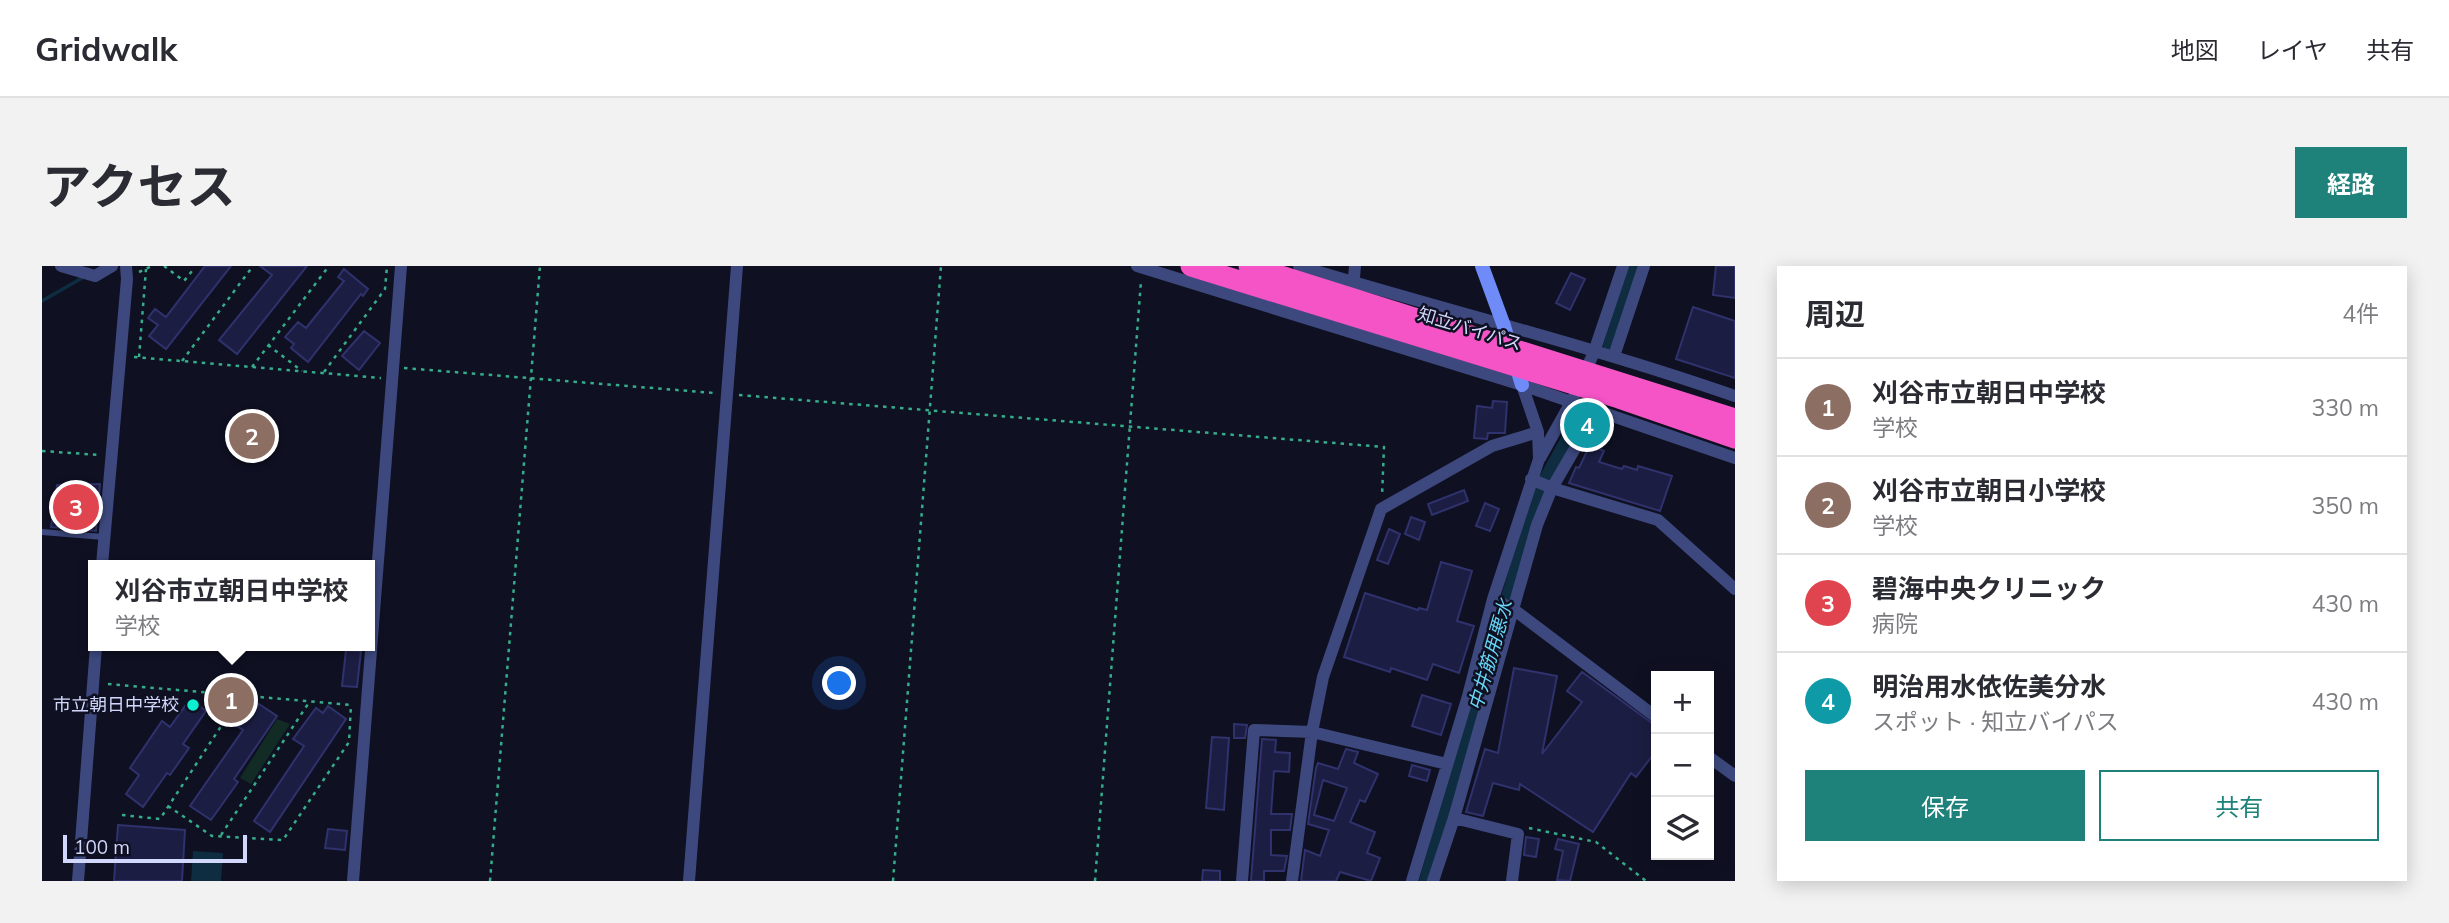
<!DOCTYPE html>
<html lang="ja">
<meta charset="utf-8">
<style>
body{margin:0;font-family:Mulish,"Noto Sans JP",sans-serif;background:#f2f2f3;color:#2b2b33}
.controls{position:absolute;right:21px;bottom:21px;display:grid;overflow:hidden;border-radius:0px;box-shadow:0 4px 18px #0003}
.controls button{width:63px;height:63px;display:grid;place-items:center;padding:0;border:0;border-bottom:2px solid #e1e1e2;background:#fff;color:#2b2b33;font:35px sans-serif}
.scale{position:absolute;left:21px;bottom:18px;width:184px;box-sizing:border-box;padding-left:7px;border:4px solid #d2d7fc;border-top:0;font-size:19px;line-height:24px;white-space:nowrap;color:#d2d7fc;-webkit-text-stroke:5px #0f1022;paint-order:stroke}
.you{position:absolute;left:798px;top:418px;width:24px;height:24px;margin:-18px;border:5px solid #fff;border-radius:50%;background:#1a73e8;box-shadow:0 0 0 10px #1a73e833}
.badge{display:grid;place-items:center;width:46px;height:46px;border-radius:50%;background:#1e827a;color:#fff;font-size:23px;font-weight:700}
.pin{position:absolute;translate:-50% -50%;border:4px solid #fff;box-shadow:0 2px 7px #0006}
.popup{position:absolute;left:46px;top:294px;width:287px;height:91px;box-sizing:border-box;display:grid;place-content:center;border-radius:0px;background:#fff;filter:drop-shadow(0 2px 5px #0005);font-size:23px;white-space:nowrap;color:#7c7c81}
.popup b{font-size:26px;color:#2b2b33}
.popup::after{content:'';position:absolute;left:50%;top:100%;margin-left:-14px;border:14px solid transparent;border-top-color:#fff}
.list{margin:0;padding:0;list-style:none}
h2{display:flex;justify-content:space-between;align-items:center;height:91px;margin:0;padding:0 28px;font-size:30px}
h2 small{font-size:23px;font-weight:400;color:#7c7c81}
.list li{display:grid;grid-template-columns:46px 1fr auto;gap:21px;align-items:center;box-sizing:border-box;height:98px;padding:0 28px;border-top:2px solid #e1e1e2}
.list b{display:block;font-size:26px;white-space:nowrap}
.list p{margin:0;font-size:23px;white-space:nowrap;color:#7c7c81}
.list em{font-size:23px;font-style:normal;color:#7c7c81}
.actions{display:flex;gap:14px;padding:21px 28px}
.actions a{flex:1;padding:16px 0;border:2px solid #1e827a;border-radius:0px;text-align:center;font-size:24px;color:#1e827a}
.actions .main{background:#1e827a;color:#fff}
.icon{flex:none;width:38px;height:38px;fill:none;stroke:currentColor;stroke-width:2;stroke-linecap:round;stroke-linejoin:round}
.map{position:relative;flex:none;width:1693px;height:615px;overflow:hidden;border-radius:0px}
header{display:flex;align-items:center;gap:42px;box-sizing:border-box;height:98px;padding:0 35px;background:#fff;border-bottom:2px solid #e1e1e2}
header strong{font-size:33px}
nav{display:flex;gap:38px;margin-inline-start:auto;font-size:24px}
.intro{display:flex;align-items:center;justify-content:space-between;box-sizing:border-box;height:168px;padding:0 42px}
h1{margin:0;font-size:49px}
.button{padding:18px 32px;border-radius:0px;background:#1e827a;color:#fff;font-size:24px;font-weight:700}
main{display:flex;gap:42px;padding:0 42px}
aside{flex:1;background:#fff;border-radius:0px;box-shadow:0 4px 18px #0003}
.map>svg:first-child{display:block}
.green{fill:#122b25}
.water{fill:#0e2d41}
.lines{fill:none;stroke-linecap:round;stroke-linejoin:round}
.stream{stroke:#0e2d41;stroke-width:3.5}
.canal{stroke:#0e2d41;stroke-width:12}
.building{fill:#1c1d42;stroke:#2f326c;stroke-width:2;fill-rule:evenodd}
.path{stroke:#35ad8a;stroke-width:2.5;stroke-dasharray:3.5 5;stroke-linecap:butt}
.lane{stroke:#3d497e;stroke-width:6}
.street{stroke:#3d497e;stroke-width:12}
.secondary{stroke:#6f8bf7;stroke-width:14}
.highway-bridge{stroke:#f554c7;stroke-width:21}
.poi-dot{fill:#0dedd0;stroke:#0f1022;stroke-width:2.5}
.labels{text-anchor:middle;stroke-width:5;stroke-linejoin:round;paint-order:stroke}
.street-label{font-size:18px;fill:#d2d7fc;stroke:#0f1022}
.poi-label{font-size:18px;fill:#d2d7fc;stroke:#0f1022;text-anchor:end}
.water-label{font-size:19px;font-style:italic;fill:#66d5f6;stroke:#0f1022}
</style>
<header>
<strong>Gridwalk</strong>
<nav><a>地図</a><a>レイヤ</a><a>共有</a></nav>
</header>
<div class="intro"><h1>アクセス</h1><a class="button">経路</a></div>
<main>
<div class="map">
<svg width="1693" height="615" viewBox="0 0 1693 615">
<rect width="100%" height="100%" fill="#0f1022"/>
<path class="green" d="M235 453 248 458 209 518 198 512Z"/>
<path class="water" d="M151 585 181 587 179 615H149Z"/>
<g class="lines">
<path class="stream" d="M0 35 40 12"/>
<path class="canal" d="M1567 80 1593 0
M1383 615 1486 259 1499 220 1527 169"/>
</g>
<path class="building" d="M163 0H189L124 83 107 70 116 59 106 52 113 43 124 51Z
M218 0H265L195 88 177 74 230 9Z
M1674 0H1693V32L1671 29Z
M302 3 326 23 321 30 319 28 266 96 249 82 252 78 243 71 256 56 264 62 302 15 296 11Z
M1529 7 1543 13 1528 44 1514 37Z
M1651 41 1693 55V112L1634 93Z
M322 65 338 77 317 104 300 90Z
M1451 135 1465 136 1463 167H1446L1445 173 1432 172 1435 140 1450 142Z
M1551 180 1562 185 1557 196 1580 203 1582 200 1595 204 1596 200 1630 210 1618 245 1527 217 1534 201 1537 202 1546 183Z
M58 218 54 265 9 261 15 219Z
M1422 224 1426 235 1390 249 1386 238Z
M1443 237 1457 243 1448 265 1434 260Z
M1369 251 1383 256 1377 274 1363 268Z
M1347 263 1358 268 1346 298 1335 294Z
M1399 296 1430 305 1415 355 1432 360 1417 407 1391 398 1385 414 1349 402 1348 406 1302 391 1323 327 1376 344 1377 342 1385 344Z
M304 384 319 385 315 421 300 420Z
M1472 402 1515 410 1500 488 1540 436 1525 425 1540 406 1614 460V485L1594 511 1589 507 1551 566 1478 518 1477 524 1451 517 1441 550 1424 546 1443 483 1456 487Z
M1380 429 1409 438 1399 469 1370 460Z
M148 433 164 445 141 478 147 482 128 509 125 507 101 541 84 528 97 509 88 502 120 455 128 461Z
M217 438 235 450 192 513 196 516 169 554 148 540 201 464 189 456 197 444 208 451Z
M286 440 304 453 228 566 212 555 262 480 251 473 274 442 281 447Z
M1192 458 1205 459 1203 472H1192Z
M1170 471 1187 472 1182 544 1164 542Z
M1220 473 1234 474 1233 486 1248 487 1247 506 1232 505 1229 548H1250L1248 564H1229V589L1245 590 1242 605H1222V615H1209Z
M1304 483 1316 486 1312 497 1336 508 1323 536 1318 534 1308 556 1333 566 1325 587 1338 592 1329 615 1298 606 1294 615H1259L1263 584 1278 590 1287 564 1266 558 1274 502 1276 497 1296 503ZM1281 514 1305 522 1292 555 1272 549Z
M1370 499 1388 504 1385 515 1367 510Z
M76 559 143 564 140 615H72Z
M286 563 305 565 303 584 283 582Z
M1484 571 1497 573 1494 591 1482 589Z
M1516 573 1537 578 1528 615 1515 614 1521 585 1513 583Z
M1161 604 1178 605V615H1160Z"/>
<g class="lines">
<path class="path" d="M122 0 142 15 150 5
M97 6 110 0
M226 79 260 105
M92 91 339 112
M97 91 104 3
M140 95 211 0
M210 101 287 0
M362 102 672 127
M282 106 343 23 345 0
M697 129 1342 181 1340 230
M0 185 58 189
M66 418 310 439
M126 540 170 570 241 574 307 476 309 439
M80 549 118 553 199 430
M1487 562 1554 576 1604 615
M179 569 268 435
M448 615 498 0
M851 615 899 0
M1053 615 1099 15"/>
<path class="lane" d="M0 266 62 271"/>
<path class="street" d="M19 0 53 10 70 0
M1095 0 1480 119 1693 192
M1257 0C1402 44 1550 80 1693 130
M1311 23 1313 0
M1572 90 1602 0
M1541 111 1552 86 1581 0
M1498 192 1532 131
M1489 213 1510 222 1535 179 1548 171 1559 146
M60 299 85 13 84 0
M1451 333 1471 343 1614 451
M1667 491 1693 510
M1412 552 1476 568 1470 615
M36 615 54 380
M311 615 359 0
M647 615 695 0
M1200 615 1212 464 1270 466 1405 498
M1250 615 1270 466 1281 411 1339 243 1450 180 1496 166
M1370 615 1426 430 1451 333 1497 193 1496 166 1480 119
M1391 615 1412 552 1495 259 1510 222 1616 254 1693 323"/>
<path class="secondary" d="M1440 0 1462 60 1480 119"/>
<path class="highway-bridge" d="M1149 0 1577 132 1693 172
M1207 0 1693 153"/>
</g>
<circle class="poi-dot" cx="151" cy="439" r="7"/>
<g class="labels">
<g class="street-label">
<text transform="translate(1428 63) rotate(17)" y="6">知立バイパス</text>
</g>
<g class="poi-label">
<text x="137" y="445">市立朝日中学校</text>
</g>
<g class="water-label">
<text transform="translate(1448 389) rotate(-74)" y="7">中井筋用悪水</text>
</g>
</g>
</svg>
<div class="controls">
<button>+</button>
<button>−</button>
<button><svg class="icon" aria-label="layers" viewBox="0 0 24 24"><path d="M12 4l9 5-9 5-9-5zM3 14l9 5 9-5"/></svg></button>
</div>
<div class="scale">100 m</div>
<div class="you"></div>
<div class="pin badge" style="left:189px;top:434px;background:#8d6e63">1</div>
<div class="popup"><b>刈谷市立朝日中学校</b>学校</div>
<div class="pin badge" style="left:210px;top:170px;background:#8d6e63">2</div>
<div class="pin badge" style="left:34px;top:241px;background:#e0444e">3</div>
<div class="pin badge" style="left:1545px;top:159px;background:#0f9aa8">4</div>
</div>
<aside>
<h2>周辺<small>4件</small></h2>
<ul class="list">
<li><span class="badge" style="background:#8d6e63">1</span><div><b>刈谷市立朝日中学校</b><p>学校</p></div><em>330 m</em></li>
<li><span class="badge" style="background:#8d6e63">2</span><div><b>刈谷市立朝日小学校</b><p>学校</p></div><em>350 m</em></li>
<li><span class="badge" style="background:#e0444e">3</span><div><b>碧海中央クリニック</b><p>病院</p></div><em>430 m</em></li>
<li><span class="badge" style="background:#0f9aa8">4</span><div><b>明治用水依佐美分水</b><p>スポット · 知立バイパス</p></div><em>430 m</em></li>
</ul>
<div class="actions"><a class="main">保存</a><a>共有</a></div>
</aside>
</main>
